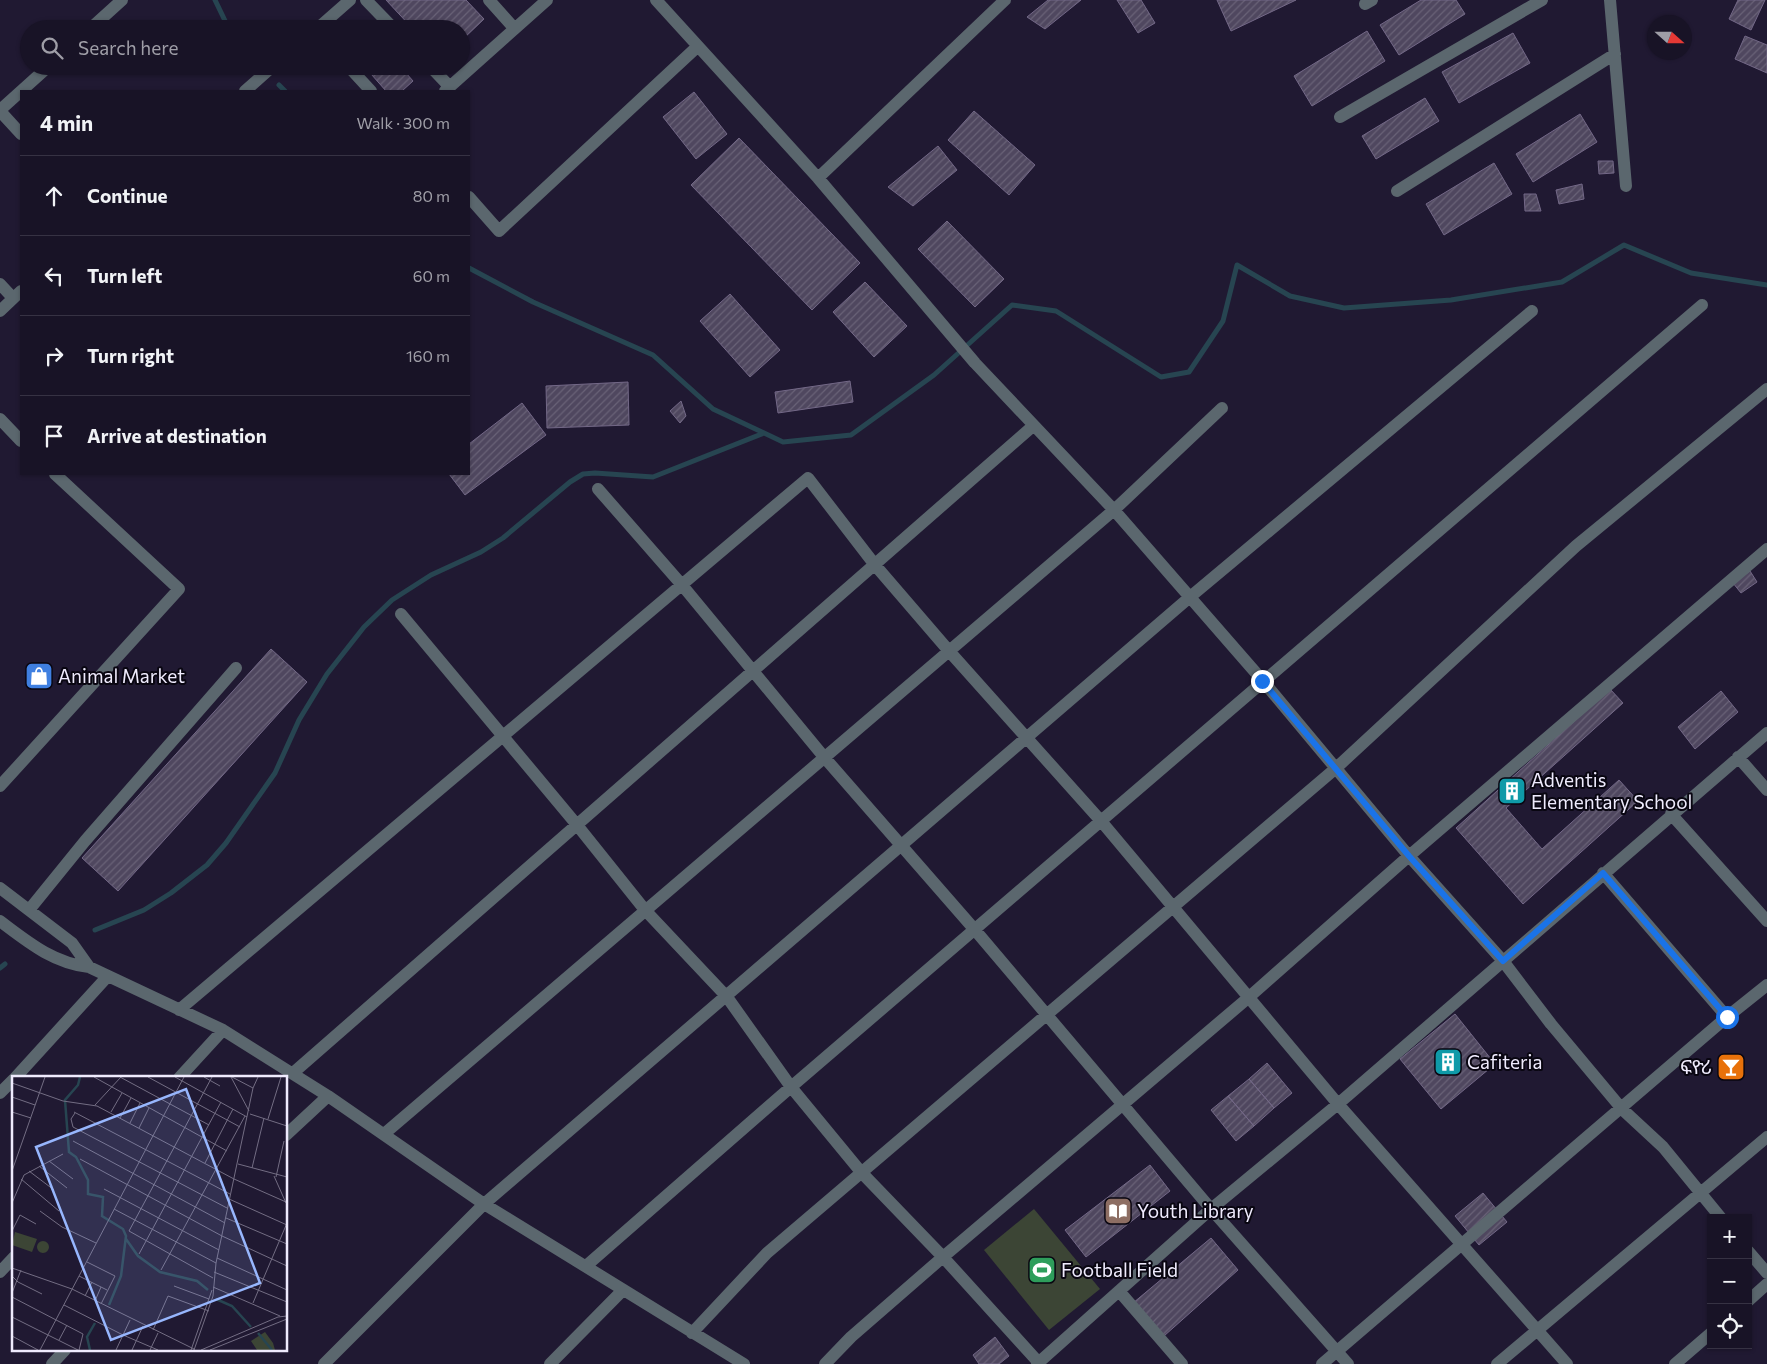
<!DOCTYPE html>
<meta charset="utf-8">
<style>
body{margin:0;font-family:Commissioner,"Noto Sans Ethiopic",sans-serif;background:#252032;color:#f1f3f6}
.controls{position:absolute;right:15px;bottom:15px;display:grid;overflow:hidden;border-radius:0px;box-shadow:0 1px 4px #0004}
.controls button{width:45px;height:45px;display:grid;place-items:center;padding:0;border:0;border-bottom:1px solid #363243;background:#181326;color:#f1f3f6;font:25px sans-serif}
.compass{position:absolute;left:1647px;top:15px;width:45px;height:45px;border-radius:50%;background:#181326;box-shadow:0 1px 4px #0004;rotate:111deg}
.stop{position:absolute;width:15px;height:15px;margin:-11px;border:4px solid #1a73e8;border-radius:50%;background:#fff}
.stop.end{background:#1a73e8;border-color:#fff;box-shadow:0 1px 5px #0008}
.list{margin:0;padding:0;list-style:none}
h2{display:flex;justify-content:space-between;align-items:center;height:65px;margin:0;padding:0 20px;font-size:21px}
h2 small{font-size:16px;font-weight:400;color:#9f9ea7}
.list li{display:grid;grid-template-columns:32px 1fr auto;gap:15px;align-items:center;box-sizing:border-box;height:80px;padding:0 20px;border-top:1px solid #363243}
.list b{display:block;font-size:19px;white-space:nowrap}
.list em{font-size:16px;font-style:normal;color:#9f9ea7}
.icon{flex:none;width:28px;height:28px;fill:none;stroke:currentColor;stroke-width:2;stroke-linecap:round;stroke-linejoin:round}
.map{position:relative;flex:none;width:1767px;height:1364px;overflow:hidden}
.search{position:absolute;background:#181326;box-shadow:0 1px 4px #0004;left:20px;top:20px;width:450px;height:55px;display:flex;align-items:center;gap:12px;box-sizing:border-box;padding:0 18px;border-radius:28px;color:#9f9ea7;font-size:19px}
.panel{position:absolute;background:#181326;box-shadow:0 1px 4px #0004;left:20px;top:90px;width:450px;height:385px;border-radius:0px}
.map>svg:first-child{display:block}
.pitch{fill:#3c4535}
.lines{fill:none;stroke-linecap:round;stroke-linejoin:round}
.stream{stroke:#274551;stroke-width:5}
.building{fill:url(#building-hatch);stroke:#736887}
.minor{stroke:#5b676e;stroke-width:12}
.route{stroke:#1a73e8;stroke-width:6}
.labels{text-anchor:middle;stroke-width:4;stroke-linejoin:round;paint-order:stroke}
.poi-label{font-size:19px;fill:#efebfd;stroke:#090611;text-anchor:start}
.inset-river{fill:none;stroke:#274551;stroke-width:2.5}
.inset-road{fill:none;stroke:#736d83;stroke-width:1}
.view{fill:#97b6fd;fill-opacity:0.15;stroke:#97b6fd;stroke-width:2.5}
.inset-edge{fill:none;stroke:#efebfd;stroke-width:2.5}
</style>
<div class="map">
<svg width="1767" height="1364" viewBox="0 0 1767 1364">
<defs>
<pattern id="building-hatch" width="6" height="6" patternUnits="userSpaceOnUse" patternTransform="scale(1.25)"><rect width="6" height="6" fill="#4f475f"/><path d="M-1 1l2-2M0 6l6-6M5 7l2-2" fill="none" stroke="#696277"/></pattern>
</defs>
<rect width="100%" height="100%" fill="#201932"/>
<path class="pitch" d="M1034 1209 1100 1289 1049 1330 984 1250Z"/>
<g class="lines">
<path class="stream" d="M215 0 229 29
M279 85 285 91
M469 268 533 302 653 355 713 409 783 442 851 435 934 375 1012 305 1056 311 1161 377 1189 372 1223 321 1237 265 1290 296 1344 308 1451 300 1562 282 1624 245 1691 273 1767 285
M95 930 144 910 171 893 207 865 226 843 275 773 299 720 327 674 364 627 392 600 431 575 481 552 503 538 570 482 583 474 595 473 653 477 764 433
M0 968 5 964"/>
</g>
<path class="building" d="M386 0H466L484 19 461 41V29H413Z
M1048 0H1081L1045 29 1027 17Z
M1117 0H1141L1155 23 1138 33Z
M1217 0H1296L1231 31Z
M1421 0H1456L1465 14 1399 55 1380 25Z
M1738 0H1765L1751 30 1729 19Z
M1367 31 1385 61 1312 106 1294 76Z
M1513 33 1530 63 1459 103 1442 72Z
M1745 36 1767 45V73L1735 59Z
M364 66H400L413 81 402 91H386Z
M694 92 727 134 696 159 663 117Z
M1425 98 1439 121 1376 159 1362 136Z
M974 111 1035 165 1009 195 948 140Z
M1580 114 1597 142 1533 182 1516 154Z
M739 138 860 263 812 310 691 185Z
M938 146 957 170 913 206 888 187Z
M1598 161H1613L1614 173 1599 174Z
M1494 163 1512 194 1444 235 1426 204Z
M1582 184 1584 199 1559 204 1556 190Z
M1524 194H1536L1541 211H1525Z
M947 221 1004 279 975 307 918 249Z
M865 282 907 326 874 357 833 312Z
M730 294 780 350 750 377 700 321Z
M850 381 853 402 778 413 775 392Z
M628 382 629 425 547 428 546 386Z
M681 401 686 416 680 423 670 411Z
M522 403 546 435 465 495 449 474H469V444Z
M1750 571 1757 582 1741 593 1733 583Z
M271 649 307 682 118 891 82 858Z
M1610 689 1623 703 1506 808 1542 849 1619 780 1638 801 1523 904 1456 828Z
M1721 691 1738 712 1695 749 1678 727Z
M1455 1014 1495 1064 1441 1109 1400 1059Z
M1267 1063 1292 1093 1274 1108 1249 1079Z
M1249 1079 1274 1108 1254 1126 1228 1096Z
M1228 1096 1254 1126 1236 1141 1211 1110Z
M1150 1165 1170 1191 1086 1257 1065 1230Z
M1483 1193 1507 1222 1479 1245 1455 1216Z
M1211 1238 1238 1270 1164 1336 1133 1303Z
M995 1337 1009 1356 999 1364H979L973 1355Z"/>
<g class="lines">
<path class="minor" d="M366 0 394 29
M489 0 514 28
M656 0 818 178 975 363 1114 510 1263 681 1409 856 1503 961 1551 1024 1622 1109 1663 1147 1721 1218
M1610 0 1626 186
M1365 4 1372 0
M90 29 122 0
M317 29 350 0
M348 66 371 91
M430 66 450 87
M245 91 273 66
M445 91 547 0
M0 110 49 66
M0 111 21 134
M1340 117 1542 0
M818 178 1005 0
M1397 191 1615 54
M469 197 499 231 697 47
M0 284 13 298
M0 311 21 291
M0 419 21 441
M598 489 682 585 824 757 975 930 1211 1209 1348 1364
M401 614 577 825 645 910 727 997 791 1087 861 1172 943 1257 1040 1364
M1738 757 1767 790
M0 786 179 589 55 474
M1671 814 1767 921
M1603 873 1727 1017
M0 888 72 943 89 967
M29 910 85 841 236 668
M0 921C28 942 53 963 89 967L223 1030 328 1096 484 1204 744 1364
M179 1010 808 478 875 565 949 651 1101 821 1338 1104 1567 1364
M293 1073 1033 426
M15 1078 107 977
M179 1078 223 1030
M0 1093 14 1079
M384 1134 1114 510 1222 408
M286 1135 328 1096
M1748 1251 1767 1273
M586 1266 791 1087 1702 305
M0 1272 14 1257
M1119 1291 1182 1364
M1748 1301 1767 1284
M692 1333 767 1253 1335 769 1576 546 1767 389
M52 1364 65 1350
M324 1364 484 1204 1190 597 1532 311
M550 1364 623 1290
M825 1364 851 1337 943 1257 1248 998 1409 856 1767 549
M1037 1364 1211 1209 1338 1104 1767 733
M1322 1364 1727 1017 1767 985
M1497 1364 1767 1137
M1675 1364 1711 1333"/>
</g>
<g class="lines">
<path class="route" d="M1262 681 1409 856 1503 961 1603 873 1727 1017"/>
</g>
<defs>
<symbol id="shop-square" viewBox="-11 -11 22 22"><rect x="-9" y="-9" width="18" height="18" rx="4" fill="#3f7fe0" stroke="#090611"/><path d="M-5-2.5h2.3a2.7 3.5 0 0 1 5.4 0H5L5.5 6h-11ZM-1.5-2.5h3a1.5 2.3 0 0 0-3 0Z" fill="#fff"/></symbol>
<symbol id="building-square" viewBox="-11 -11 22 22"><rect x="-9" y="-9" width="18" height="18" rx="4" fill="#0f9aa8" stroke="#090611"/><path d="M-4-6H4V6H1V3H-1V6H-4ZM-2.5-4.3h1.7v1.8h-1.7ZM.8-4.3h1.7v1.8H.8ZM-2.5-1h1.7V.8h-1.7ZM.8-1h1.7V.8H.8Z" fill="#fff"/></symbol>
<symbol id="bar-square" viewBox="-11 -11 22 22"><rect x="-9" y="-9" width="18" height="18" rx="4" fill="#e8710a" stroke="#090611"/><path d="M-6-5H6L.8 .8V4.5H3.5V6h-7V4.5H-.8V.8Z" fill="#fff"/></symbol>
<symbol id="library-square" viewBox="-11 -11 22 22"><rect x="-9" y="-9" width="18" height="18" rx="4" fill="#8d6e63" stroke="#090611"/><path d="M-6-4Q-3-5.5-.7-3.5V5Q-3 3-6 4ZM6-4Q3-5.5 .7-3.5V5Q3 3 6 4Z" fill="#fff"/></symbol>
<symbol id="stadium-square" viewBox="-11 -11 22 22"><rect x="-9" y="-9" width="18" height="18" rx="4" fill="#2e9e5b" stroke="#090611"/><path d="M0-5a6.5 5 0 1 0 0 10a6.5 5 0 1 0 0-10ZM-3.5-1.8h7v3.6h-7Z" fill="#fff"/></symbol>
</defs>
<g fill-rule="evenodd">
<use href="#shop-square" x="23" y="660" width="32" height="32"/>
<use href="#building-square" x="1496" y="775" width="32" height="32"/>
<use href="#building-square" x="1432" y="1046" width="32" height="32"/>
<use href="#bar-square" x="1715" y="1051" width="32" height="32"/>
<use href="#library-square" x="1102" y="1195" width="32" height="32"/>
<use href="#stadium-square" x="1026" y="1254" width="32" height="32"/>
</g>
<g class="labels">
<g class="poi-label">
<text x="58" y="683">Animal Market</text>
<text x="1531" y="787">Adventis<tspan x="1531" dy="22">Elementary School</tspan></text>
<text x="1467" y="1069">Cafiteria</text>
<text x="1712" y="1074" text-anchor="end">ፍዮሪ</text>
<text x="1137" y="1218">Youth Library</text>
<text x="1061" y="1277">Football Field</text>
</g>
</g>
<g transform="translate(12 1076)">
<rect width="275" height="275" fill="#201932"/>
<path d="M253 256 261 267 263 274H245L239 265Z" fill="#3c4535"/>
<path d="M3 156 25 163 20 176 0 169ZM25 171a6 6 0 1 1 12 0a6 6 0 1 1-12 0Z" fill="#3c4535"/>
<path class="inset-river" d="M68 1 66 9 53 24 57 76 64 81 76 104V118L91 121 90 140 111 153 114 160 109 200 97 229M114 163 126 180 148 196 185 205 196 214M204 223 220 230 239 251M246 257 260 274M78 274 75 261 83 247"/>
<path class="inset-road" d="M82 1 215 75M108 1 197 49M136 1 228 51M163 1 235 41M192 1 208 10M200 1 117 155 201 202M219 1 237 35M220 1 241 12M0 7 51 25 85 30 222 103 274 126M0 21 23 29M83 29 109 1M0 36 19 42M62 36 218 118M99 36 110 17M63 37 59 43 61 51 215 132M238 38 275 50M108 42 119 22M256 43 269 1M118 47 128 27M127 52 137 32M61 65 213 147M68 83 210 160 275 190M37 85 61 103M193 87 221 33M226 88 275 101M27 90 55 112M240 92 252 42M0 95 33 1M17 95 42 114M262 100 274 127M264 101 272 65M9 103 47 135M92 113 207 174M217 123 275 149M0 127 12 99 51 78M102 133 204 187M28 135 50 151 84 167M214 142 275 168M0 155 8 139 24 148M127 178 209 26M205 182 275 214M75 186 103 200 89 228M0 192 60 213 182 273M149 194 233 40M202 196 275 226M0 200 6 206 30 218M67 200 95 214M162 210 197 223M201 211 268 240M0 217 9 194M73 220 80 206M0 221 71 258 67 274M83 225 89 211M241 227 275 147M52 229 111 259M0 241 66 274M141 254 156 220 197 235M111 259 146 274M0 260 26 274M47 264 55 249M28 274 172 1M104 274 118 244M120 274 131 250M138 274 146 257M179 274 200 214M182 274 201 220 204 187 241 12 246 1M189 274 266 241 275 240M198 274 275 243"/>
<path class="view" d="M174 13 248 207 99 264 24 71Z"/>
<rect width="275" height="275" class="inset-edge"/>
</g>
</svg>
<div class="controls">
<button>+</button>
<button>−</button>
<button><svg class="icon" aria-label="locate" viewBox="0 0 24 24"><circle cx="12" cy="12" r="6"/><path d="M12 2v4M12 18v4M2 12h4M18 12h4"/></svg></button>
</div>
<svg class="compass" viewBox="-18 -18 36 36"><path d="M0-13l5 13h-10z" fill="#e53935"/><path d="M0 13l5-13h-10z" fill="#9f9ea7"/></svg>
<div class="stop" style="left:1727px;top:1017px"></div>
<div class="stop end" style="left:1262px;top:681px"></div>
<div class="search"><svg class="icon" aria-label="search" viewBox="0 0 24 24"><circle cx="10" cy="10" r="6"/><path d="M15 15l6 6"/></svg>Search here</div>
<section class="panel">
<h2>4 min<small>Walk · 300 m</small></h2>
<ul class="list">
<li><svg class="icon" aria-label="ahead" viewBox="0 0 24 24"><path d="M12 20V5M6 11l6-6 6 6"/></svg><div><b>Continue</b></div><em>80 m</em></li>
<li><svg class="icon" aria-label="left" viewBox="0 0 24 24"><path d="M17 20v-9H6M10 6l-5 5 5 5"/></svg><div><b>Turn left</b></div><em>60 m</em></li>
<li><svg class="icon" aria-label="right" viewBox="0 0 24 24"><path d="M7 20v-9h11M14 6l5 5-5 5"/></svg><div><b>Turn right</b></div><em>160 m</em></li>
<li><svg class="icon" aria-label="arrive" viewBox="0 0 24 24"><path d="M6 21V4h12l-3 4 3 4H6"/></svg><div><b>Arrive at destination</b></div></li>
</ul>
</section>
</div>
